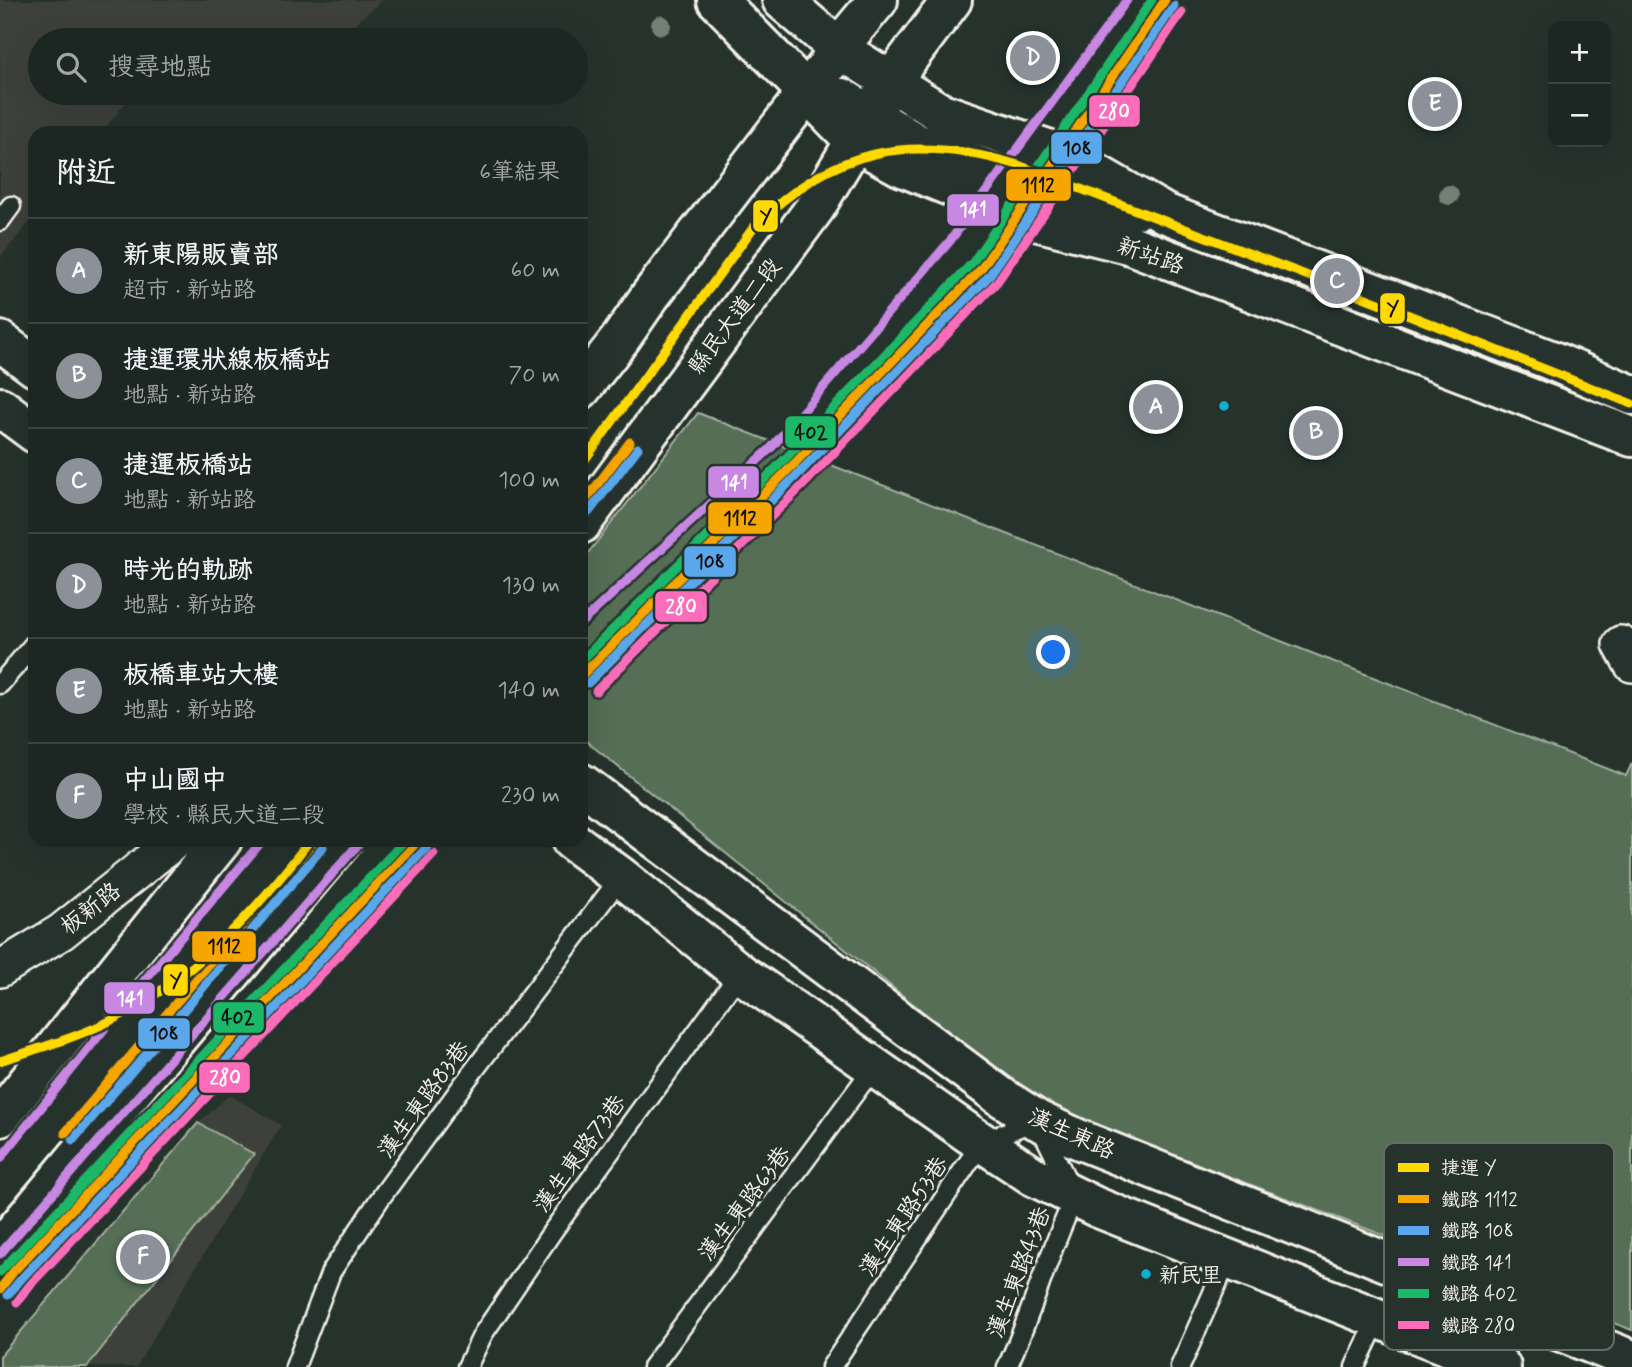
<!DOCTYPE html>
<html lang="zh-TW">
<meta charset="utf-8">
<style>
body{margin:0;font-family:Mynerve,"LXGW WenKai TC",sans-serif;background:#252e2a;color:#f1f3f6}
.controls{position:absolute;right:21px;top:21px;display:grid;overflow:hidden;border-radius:14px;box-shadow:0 7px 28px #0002}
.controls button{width:63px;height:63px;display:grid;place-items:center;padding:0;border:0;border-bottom:2px solid #3a4340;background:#1c2622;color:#f1f3f6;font:35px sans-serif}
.you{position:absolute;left:1054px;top:653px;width:24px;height:24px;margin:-18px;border:5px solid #fff;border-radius:50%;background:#1a73e8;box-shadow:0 0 0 10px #1a73e833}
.badge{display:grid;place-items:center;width:46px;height:46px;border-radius:50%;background:#8c9099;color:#fff;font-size:23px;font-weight:700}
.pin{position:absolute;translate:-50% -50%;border:4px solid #fff;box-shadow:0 2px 7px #0006}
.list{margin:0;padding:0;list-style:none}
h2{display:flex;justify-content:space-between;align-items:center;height:91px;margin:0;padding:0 28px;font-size:30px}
h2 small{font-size:23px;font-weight:400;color:#a0a5a5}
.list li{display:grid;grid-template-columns:46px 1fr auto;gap:21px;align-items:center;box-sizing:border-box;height:105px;padding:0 28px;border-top:2px solid #3a4340}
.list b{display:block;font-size:26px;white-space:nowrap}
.list p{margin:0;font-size:23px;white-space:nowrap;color:#a0a5a5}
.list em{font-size:23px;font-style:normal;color:#a0a5a5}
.icon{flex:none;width:38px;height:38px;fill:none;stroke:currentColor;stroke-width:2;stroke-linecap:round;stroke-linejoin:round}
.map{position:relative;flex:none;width:1632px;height:1367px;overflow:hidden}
.search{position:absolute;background:#1c2622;box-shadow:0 7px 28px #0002;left:28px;top:28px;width:560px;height:77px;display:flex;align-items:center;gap:18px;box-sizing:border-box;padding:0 24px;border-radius:38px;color:#a0a5a5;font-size:26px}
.panel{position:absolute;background:#1c2622;box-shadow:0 7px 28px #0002;left:28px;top:126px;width:560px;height:721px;border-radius:21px}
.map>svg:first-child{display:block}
.built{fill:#3c413a}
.green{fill:#556e54;stroke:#a4b09e;stroke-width:2}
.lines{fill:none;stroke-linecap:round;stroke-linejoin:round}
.service-casing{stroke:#f4f1e8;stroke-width:23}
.minor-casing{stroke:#f4f1e8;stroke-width:40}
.tertiary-casing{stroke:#f4f1e8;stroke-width:44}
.secondary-casing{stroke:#f4f1e8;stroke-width:44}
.service{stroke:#26332d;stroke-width:18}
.minor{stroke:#26332d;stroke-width:35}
.tertiary{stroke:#26332d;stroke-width:38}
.secondary{stroke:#26332d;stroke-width:38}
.rail-1-casing{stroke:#26332d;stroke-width:14}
.rail-2-casing{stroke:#26332d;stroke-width:14}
.rail-3-casing{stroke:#26332d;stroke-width:14}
.rail-4-casing{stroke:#26332d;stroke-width:14}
.rail-5-casing{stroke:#26332d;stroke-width:14}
.rail-1{stroke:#f7a600;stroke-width:9}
.rail-2{stroke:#5aa8eb;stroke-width:9}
.rail-3{stroke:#c787e3;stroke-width:9}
.rail-4{stroke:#1ab867;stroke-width:9}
.rail-5{stroke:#fb6dba;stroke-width:9}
.metro-1-casing{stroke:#26332d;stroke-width:14}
.metro-1{stroke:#ffd900;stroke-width:9}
.tree{fill:#747f73}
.bus-dot{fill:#0dafd3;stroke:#26332d;stroke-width:2.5}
.labels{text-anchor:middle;stroke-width:6;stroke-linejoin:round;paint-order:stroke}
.bus-label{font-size:21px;fill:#f4f1e8;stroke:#26332d;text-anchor:start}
.street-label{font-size:23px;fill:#f4f1e8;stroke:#26332d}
.key{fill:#26332d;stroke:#646c65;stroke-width:2}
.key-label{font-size:19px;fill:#f4f1e8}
.line-badge{stroke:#26332d;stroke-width:2.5}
.badge-label{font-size:19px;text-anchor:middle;font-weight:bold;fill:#fff}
.pale-badge-label{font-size:19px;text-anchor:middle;font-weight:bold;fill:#111}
</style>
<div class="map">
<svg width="1632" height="1367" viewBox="0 0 1632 1367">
<rect width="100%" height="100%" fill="#26332d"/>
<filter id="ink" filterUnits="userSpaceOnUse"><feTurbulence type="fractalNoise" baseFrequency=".0143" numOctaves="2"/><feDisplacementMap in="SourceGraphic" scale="14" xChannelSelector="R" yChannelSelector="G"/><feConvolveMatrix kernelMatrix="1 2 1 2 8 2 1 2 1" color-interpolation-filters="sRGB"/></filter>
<g filter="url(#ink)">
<path class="built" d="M0 0H383L335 40H40V93H134L101 133H35V215L0 258Z
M230 1095 281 1125 136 1367H0V1356L198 1123Z"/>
<path class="green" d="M698 413 1626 776 1632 763V1330L1058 1111 993 1068 581 737V562Z
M198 1123 254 1154 87 1367H0V1356Z"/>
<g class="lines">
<defs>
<path id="service" d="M0 221 11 206
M0 684 35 643
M295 1367 331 1272 379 1200 465 1082 621 877
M467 1367 483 1334 552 1232 740 973
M652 1367 874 1067
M831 1367 982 1142 1037 1120 1075 1197C1048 1252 1033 1312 1007 1367
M1180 1367 1228 1259
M1355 1367 1378 1318"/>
<path id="minor" d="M1621 644 1632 664
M0 969 61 932 176 840"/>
<path id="tertiary" d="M717 0 855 141 900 166 1039 222 1128 244 1632 437
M782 0 838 48 939 112 1062 154 1164 213 1548 359 1632 395
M842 98 916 143 1050 192 1138 209
M0 341 35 367
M0 407 35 433
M581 783 1000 1096 1037 1120 1078 1139 1632 1360
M571 840 621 877 740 973 971 1135 1033 1176 1096 1207 1501 1367"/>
<path id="secondary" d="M581 389 621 338 650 296 827 66 838 48 878 0
M581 524 815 208 891 81 952 0
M0 1117 222 840
M0 1249 343 840"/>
</defs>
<use href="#service" class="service-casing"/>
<use href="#minor" class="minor-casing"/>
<use href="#tertiary" class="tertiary-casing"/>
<use href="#secondary" class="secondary-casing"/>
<use href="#service" class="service"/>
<use href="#minor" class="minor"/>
<use href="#tertiary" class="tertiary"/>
<use href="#secondary" class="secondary"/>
<defs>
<path id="rail-1" d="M581 506 630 442
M581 676 794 464 981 269 1165 0
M65 1133 315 840
M0 1289 14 1271 419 840"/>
<path id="rail-2" d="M589 512 638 448
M588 683 801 471 989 276 1174 6
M73 1140 323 847
M8 1295 22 1278 427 847"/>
<path id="rail-3" d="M581 623 771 448 950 241 1127 0
M0 1159 122 1007 263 840
M0 1254 362 840"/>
<path id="rail-4" d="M581 661 787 457 973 262 1152 0
M0 1272 405 840"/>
<path id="rail-5" d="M596 691 809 479 997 282 1182 12
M17 1302 30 1285 434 854"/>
</defs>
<use href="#rail-1" class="rail-1-casing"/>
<use href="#rail-2" class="rail-2-casing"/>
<use href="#rail-3" class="rail-3-casing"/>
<use href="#rail-4" class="rail-4-casing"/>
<use href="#rail-5" class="rail-5-casing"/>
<use href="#rail-1" class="rail-1"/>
<use href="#rail-2" class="rail-2"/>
<use href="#rail-3" class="rail-3"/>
<use href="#rail-4" class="rail-4"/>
<use href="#rail-5" class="rail-5"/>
<defs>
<path id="metro-1" d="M581 465 753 228C833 146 910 133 1018 165L1379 303 1632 404
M0 1061C37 1049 75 1038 110 1021 193 979 255 913 310 840"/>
</defs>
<use href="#metro-1" class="metro-1-casing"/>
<use href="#metro-1" class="metro-1"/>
</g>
<g class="tree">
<circle cx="661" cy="25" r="10"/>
<circle cx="1449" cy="195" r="10"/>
</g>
</g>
<g class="bus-dot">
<circle cx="1224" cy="406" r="6"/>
<circle cx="1146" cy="1274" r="6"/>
</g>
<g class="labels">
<g class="bus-label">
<text x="1159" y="1282">新民里</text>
</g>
<g class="street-label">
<text transform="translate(1151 255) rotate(19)" y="8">新站路</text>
<text transform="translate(734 316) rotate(-53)" y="8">縣民大道二段</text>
<text transform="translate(90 908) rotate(-38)" y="8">板新路</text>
<text transform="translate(423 1099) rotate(-54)" y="8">漢生東路83巷</text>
<text transform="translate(1072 1133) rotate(24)" y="8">漢生東路</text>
<text transform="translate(579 1153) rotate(-54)" y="8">漢生東路73巷</text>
<text transform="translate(744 1203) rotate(-53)" y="8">漢生東路63巷</text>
<text transform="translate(903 1216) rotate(-56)" y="8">漢生東路53巷</text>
<text transform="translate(1018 1272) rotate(-69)" y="8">漢生東路43巷</text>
</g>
</g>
<rect x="1384" y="1143" width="230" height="207" rx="10" class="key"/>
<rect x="1398" y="1163" width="31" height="9" fill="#ffd900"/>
<rect x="1398" y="1195" width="31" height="8" fill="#f7a600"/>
<rect x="1398" y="1226" width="31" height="9" fill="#5aa8eb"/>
<rect x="1398" y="1258" width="31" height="8" fill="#c787e3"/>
<rect x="1398" y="1289" width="31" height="9" fill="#1ab867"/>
<rect x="1398" y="1321" width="31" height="8" fill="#fb6dba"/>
<g class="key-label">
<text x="1441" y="1174">捷運 Y</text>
<text x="1441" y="1206">鐵路 1112</text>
<text x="1441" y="1237">鐵路 108</text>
<text x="1441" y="1269">鐵路 141</text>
<text x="1441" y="1300">鐵路 402</text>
<text x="1441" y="1332">鐵路 280</text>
</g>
<g class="line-badge">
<rect x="1088" y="94" width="53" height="34" rx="7" fill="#fb6dba"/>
<rect x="1050" y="131" width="53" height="34" rx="7" fill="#5aa8eb"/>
<rect x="1005" y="168" width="67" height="34" rx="7" fill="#f7a600"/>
<rect x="946" y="193" width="54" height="34" rx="7" fill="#c787e3"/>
<rect x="752" y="199" width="27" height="34" rx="7" fill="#ffd900"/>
<rect x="1379" y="292" width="27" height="33" rx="7" fill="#ffd900"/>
<rect x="784" y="415" width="53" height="34" rx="7" fill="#1ab867"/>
<rect x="707" y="465" width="53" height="34" rx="7" fill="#c787e3"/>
<rect x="707" y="501" width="66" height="34" rx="7" fill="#f7a600"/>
<rect x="683" y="545" width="54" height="33" rx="7" fill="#5aa8eb"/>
<rect x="654" y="590" width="54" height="33" rx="7" fill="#fb6dba"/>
<rect x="191" y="930" width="66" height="33" rx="7" fill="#f7a600"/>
<rect x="162" y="963" width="27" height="34" rx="7" fill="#ffd900"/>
<rect x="103" y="981" width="53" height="34" rx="7" fill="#c787e3"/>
<rect x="212" y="1001" width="53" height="33" rx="7" fill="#1ab867"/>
<rect x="137" y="1017" width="54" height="33" rx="7" fill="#5aa8eb"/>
<rect x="198" y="1061" width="53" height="33" rx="7" fill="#fb6dba"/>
</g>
<g class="badge-label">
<text x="1114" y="118">280</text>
<text x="973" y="216">141</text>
<text x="734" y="489">141</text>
<text x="681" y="613">280</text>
<text x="130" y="1005">141</text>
<text x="225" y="1084">280</text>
</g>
<g class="pale-badge-label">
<text x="1077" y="155">108</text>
<text x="1038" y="192">1112</text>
<text x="766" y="223">Y</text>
<text x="1393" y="315">Y</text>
<text x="811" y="439">402</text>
<text x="740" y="525">1112</text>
<text x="710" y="568">108</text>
<text x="224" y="953">1112</text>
<text x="176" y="987">Y</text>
<text x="238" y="1024">402</text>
<text x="164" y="1040">108</text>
</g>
</svg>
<div class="controls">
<button>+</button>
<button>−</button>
</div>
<div class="you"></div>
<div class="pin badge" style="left:1156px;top:407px">A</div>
<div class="pin badge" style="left:1316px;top:433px">B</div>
<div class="pin badge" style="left:1337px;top:281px">C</div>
<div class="pin badge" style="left:1033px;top:58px">D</div>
<div class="pin badge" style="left:1435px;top:104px">E</div>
<div class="pin badge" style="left:143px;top:1257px">F</div>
<div class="search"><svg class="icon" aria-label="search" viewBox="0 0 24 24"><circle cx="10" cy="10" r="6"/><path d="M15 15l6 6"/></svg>搜尋地點</div>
<section class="panel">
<h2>附近<small>6筆結果</small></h2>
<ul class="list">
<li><span class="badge">A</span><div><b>新東陽販賣部</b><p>超市 · 新站路</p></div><em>60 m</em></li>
<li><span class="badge">B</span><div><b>捷運環狀線板橋站</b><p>地點 · 新站路</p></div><em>70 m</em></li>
<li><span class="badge">C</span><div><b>捷運板橋站</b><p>地點 · 新站路</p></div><em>100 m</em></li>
<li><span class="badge">D</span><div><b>時光的軌跡</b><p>地點 · 新站路</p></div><em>130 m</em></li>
<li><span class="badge">E</span><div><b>板橋車站大樓</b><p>地點 · 新站路</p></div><em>140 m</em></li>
<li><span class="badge">F</span><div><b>中山國中</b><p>學校 · 縣民大道二段</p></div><em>230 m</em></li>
</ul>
</section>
</div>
